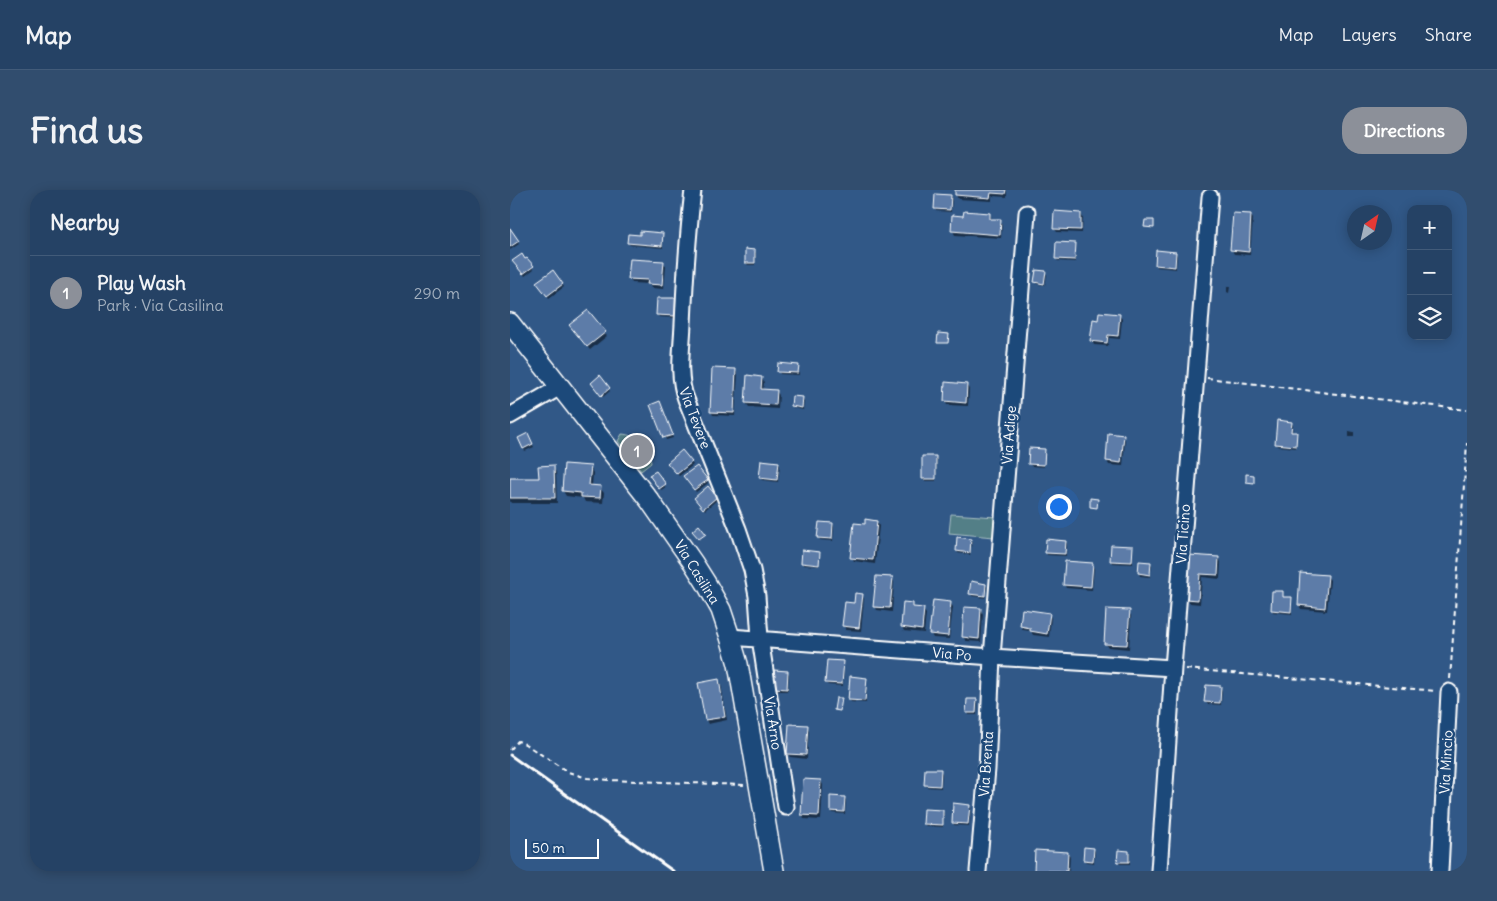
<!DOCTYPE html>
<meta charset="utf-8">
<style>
body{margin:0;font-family:Delius,sans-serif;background:#314d6e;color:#f1f3f6}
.controls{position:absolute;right:15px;top:15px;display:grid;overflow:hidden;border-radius:10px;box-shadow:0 2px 12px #0003}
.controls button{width:45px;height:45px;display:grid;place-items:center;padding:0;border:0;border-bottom:1px solid #425b79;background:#254265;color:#f1f3f6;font:25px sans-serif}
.compass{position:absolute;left:837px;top:15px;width:45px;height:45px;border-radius:50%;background:#254265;box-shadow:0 2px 12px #0003;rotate:34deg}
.scale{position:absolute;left:15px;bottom:12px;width:74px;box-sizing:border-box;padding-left:5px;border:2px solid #fff;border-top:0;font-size:14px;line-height:18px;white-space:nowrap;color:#fff;-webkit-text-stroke:4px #1f4a7a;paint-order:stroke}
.you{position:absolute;left:548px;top:316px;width:18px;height:18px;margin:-12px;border:4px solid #fff;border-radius:50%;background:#1a73e8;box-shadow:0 0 0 8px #1a73e833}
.badge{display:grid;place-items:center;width:32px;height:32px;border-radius:50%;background:#8c9099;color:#fff;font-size:16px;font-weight:700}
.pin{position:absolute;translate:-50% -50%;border:2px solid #fff;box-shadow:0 1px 5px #0006}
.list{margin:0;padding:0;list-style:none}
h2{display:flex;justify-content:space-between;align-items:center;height:65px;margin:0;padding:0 20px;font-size:21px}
h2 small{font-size:16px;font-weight:400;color:#a3b0bf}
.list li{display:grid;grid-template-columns:32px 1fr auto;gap:15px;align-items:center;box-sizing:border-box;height:75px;padding:0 20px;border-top:1px solid #425b79}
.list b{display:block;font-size:19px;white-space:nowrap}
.list p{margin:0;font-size:16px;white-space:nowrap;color:#a3b0bf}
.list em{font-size:16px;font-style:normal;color:#a3b0bf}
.icon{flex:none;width:28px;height:28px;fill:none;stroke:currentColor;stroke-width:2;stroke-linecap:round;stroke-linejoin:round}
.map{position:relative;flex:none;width:957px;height:681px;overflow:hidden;border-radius:20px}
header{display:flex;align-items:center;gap:30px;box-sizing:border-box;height:70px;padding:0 25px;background:#254265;border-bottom:1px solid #425b79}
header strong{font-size:24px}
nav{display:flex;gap:28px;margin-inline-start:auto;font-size:18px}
.intro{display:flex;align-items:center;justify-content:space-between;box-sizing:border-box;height:120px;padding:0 30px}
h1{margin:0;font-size:35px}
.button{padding:12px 22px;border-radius:20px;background:#8c9099;color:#fff;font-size:18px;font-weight:700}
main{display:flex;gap:30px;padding:0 30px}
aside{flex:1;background:#254265;border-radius:20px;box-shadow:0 2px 12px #0003}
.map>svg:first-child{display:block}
.green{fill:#537f87;stroke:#a9bfc3}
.shadow{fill:#0007}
.building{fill:#5d7ca8;stroke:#fff}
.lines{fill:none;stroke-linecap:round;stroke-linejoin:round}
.minor-casing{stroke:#fff;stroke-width:19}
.major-casing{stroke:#fff;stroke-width:22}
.path{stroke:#fff;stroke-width:2;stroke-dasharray:5 4;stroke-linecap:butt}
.minor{stroke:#1f4a7a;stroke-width:15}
.major{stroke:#1f4a7a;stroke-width:19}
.rail{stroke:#fff;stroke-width:3}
.labels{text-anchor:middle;stroke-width:5;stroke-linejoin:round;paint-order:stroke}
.street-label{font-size:14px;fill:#fff;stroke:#1f4a7a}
</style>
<header>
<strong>Map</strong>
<nav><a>Map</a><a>Layers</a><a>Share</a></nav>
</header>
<div class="intro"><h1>Find us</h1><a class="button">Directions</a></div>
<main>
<aside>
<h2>Nearby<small></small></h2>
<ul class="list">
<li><span class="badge">1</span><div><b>Play Wash</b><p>Park · Via Casilina</p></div><em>290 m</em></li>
</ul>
</aside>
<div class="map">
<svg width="957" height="681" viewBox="0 0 957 681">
<rect width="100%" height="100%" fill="#315887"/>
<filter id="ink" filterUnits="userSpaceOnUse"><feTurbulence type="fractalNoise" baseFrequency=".02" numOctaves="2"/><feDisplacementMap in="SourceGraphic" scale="10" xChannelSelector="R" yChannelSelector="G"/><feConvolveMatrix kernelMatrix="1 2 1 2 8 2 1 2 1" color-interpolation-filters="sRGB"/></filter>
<g filter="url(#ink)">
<path class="green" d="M112 244C128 245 139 258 141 273L131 281 108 251Z
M441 324 486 327 484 347 439 343Z"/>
<path class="shadow" d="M446 0H497V7L482 6V11L448 9 446 5Z
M441 6 442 9 441 22 426 21 425 18Z
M480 24 482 30 490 31 492 35 491 48 445 45 443 41 455 27Z
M571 24 573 28 572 43 547 42 544 38Z
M741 25 743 29 740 65 724 64 722 60Z
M0 40 9 54 0 60Z
M152 44 153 46V58L120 55 118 53 131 46Z
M565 54 566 56V72L548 71 546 69Z
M244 61 246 63 245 75H238L236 73Z
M666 63 667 66 666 79 647 77 646 75Z
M17 70 24 79 15 86 5 74Z
M153 72 156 76 154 99 141 98 139 94 122 93 120 89Z
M43 82 54 97 39 108 28 93Z
M535 82 537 85 535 95 527 94 525 92Z
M717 96 720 97 719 103 717 102Z
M166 110 167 128 149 127 148 125Z
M609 125 612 129 610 149 599 148 598 156 584 155 582 151 589 131Z
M63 140 94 143 97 146 80 160Z
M288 176 289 178V185L270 184 269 181Z
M225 180 228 184 225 226 203 225 201 221Z
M90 187 100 201 93 207 84 195Z
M251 188 254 192 253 201H266L269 205 268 219 239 217 236 213Z
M456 195 459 199 458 216 437 215 435 211Z
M293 209 294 211 293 220 284 218 282 216Z
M150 215 163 248 156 250 142 216Z
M781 233 783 235 782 243H786L787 246 786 258 768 256 766 253Z
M839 241 844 242V247H839Z
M17 244 24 257 15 261 9 248Z
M613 246 615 250 613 276 599 275 597 271Z
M534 260 535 263 534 277 521 276 520 274Z
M425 267 427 269 426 291H414L413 289Z
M181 272 183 275 169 286 160 275Z
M268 273 270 275 268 292 252 290 250 288Z
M43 277 46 282 47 313H1L0 311V289H30Z
M80 277 83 283 82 297 90 298 94 303 93 313 75 312 73 308 56 306 53 301Z
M146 283 156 297 151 300 141 286Z
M176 289 197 290 198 293 186 302Z
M198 298 207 310 195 320 187 310Z
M367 332 369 336 365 374 344 371 342 367 356 335Z
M323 334 324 337 323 351 310 350 309 348Z
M460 350 462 352 460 365 448 363 447 361Z
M556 352 557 354 556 366 537 365 536 362Z
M622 357 623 360V374L602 373 601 371Z
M309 363 310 366 309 376 294 375 292 373Z
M681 366 709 368 711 372 710 389 692 387 690 414 680 413 677 409Z
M630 372 640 373 642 375 640 387 630 386 629 383Z
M582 374 584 378 582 400 556 398 554 394Z
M792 384 817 386 820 390 817 421 791 419 789 415Z
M382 388 384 392 382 422 367 420 365 416Z
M476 395 477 397 475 408 462 406 461 404Z
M772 403 773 408 781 409 782 411V424L763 422 762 420Z
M352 405 354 409 351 441 336 440 334 436Z
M440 413 443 417 439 449 423 448 421 444Z
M402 414 405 418 413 420 416 424 414 443 394 441 392 437Z
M471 420 473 424 471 452 456 451 453 447Z
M619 422 621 426 619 459 598 457 595 453Z
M539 424 541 428 539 447 523 445 521 441 513 440 511 436Z
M333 472 334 475 333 496 318 495 316 493Z
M277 482 279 484 278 501H266L265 498Z
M356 489 357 491 356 513 341 512 339 509Z
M209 491 211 494 217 530 198 534 196 530Z
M710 497 712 500 711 515 697 514 696 511Z
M466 511 468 513 467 525H459L458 522Z
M297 536 299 540 297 569 280 567 278 564Z
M430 581 432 583 431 598 417 597 416 595Z
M311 591 313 595 311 630 294 629 292 625Z
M334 608 336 610 335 624 322 623 321 621Z
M459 616 461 618 459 636 444 635 443 632Z
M432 621 434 623 433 637 416 636 414 634Z
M583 659 585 661 584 673 576 672 574 670Z
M618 662 620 664V674H610L609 672Z
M557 663 560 667 559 681H526Z"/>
<path class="building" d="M445 0H496L495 4 481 3 480 8 445 5Z
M425 4 441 5 440 20 424 19Z
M454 21 480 23V29H491L490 45 441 41 442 25 453 26Z
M544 21 571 23V40L543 39Z
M723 23 741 24 739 62 720 60Z
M635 30H644V38L634 37Z
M0 38 9 51 0 57Z
M130 41 153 43 152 56 117 53 118 44 130 45Z
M546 52 566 53 565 70 545 69Z
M235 59 245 60V73H235Z
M646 60 666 62 665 77 645 75Z
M12 64 15 69 17 68 24 76 13 84 2 71Z
M120 69 154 71 152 95 137 94 138 90 118 89Z
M43 80 53 94 37 106 26 92Z
M526 80 536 81 534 94 524 92Z
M147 108H167L166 126 146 125Z
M78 120 96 142 77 157 59 135Z
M589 122 610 124 608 146 598 145 597 153 580 151 583 129 588 130Z
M428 143 439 144 438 153H427Z
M268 173 289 175 288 183 267 182Z
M202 178 226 179 224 223 200 222Z
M90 185 100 198 91 206 81 193Z
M237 185 252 187 251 199 267 200 266 215 235 213Z
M435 192 457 194 456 213 434 211Z
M282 206 293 207 292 218 281 216Z
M150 211 163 245 153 248 140 215Z
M767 230 782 232 781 242H787L786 256 765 254Z
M18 243 23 254 13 259 8 248Z
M598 243 614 245 611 273 596 271Z
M519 258 535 259 534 275 518 274Z
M172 260 182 272 167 284 157 273Z
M412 266H426V289H412Z
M251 270 269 272 267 290 249 288Z
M54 274 81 276 79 295 91 296 90 308 71 307V303L52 301Z
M44 275 45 308H0V288H29L28 276Z
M187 276 198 290 184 300 173 286Z
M146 281 156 294 149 299 139 285Z
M736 284 744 285V293L736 292Z
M198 296 207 307 193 319 184 308Z
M580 308 588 309 587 318 580 317Z
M355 329 367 331 363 370 340 368 344 333 355 334Z
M309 332 323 333 322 349 307 348Z
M189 335 196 344 189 349 182 341Z
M447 347 461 349 460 363 446 361Z
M536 349 556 351 555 364 535 363Z
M601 355 623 356 622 372 600 371Z
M292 360 310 362 309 375 291 373Z
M679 365 709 367 708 385 690 384 688 410 676 409Z
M555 371 583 373 581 397 553 395Z
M629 371 641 372 640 385 628 383Z
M790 383 818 385 815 418 788 415Z
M366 386 383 387 380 418 363 417Z
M461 391 476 394 475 406 459 404Z
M762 401H773V407H782L781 422 761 420Z
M345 403 353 404 349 438 332 436 335 412 344 413Z
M423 410 441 412 438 446 419 444Z
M393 412 403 413V417L414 418 412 440 391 437Z
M454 417 471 418 469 449 452 447Z
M512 419 540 423 537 444 520 441V438L510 436Z
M596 419 620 420 617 455 594 454Z
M317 470 334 471 332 494 315 493Z
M264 480 278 481 277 499 264 498Z
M340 486 357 488 355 511 338 510Z
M209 489 215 527 195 530 188 493Z
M696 495 711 496 710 513 694 512Z
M326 508H332L330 521 324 520Z
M457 509H467L466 523H456Z
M279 534 298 535 296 565 277 564Z
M415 579H431L430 596 414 595Z
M293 589 311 590 309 626 291 625Z
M320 606 335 607 334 622 320 621Z
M443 613 460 615 458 634 442 633Z
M414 619 433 620V635L413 634Z
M574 657 584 658 583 671 573 670Z
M525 660 558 662 557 681H524Z
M608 660 619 661V672H607Z"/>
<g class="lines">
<defs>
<path id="minor" d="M183 0C178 44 175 89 173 134 172 158 167 186 176 209L228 339 242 380 247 406 250 448 276 617
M0 226 50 197
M220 447 482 467 663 478
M468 681 477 579 482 467 517 23
M649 681 663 478 700 7
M930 681 939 502"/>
<path id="major" d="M0 133 140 311 184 374 196 393 211 420 220 447 228 474 264 681"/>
</defs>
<use href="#minor" class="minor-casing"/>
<use href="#major" class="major-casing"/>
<path class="path" d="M697 188 957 220
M676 479 927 501
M940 489 957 253
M0 560 8 551 15 554 58 582 77 588 99 590 234 595"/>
<use href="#minor" class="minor"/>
<use href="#major" class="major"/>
<path class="rail" d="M0 565 163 681"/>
</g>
</g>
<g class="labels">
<g class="street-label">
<text transform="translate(185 228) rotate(69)" y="5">Via Tevere</text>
<text transform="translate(499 245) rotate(-86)" y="5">Via Adige</text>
<text transform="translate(673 344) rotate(-86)" y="5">Via Ticino</text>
<text transform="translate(187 382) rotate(58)" y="5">Via Casilina</text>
<text transform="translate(442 464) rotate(5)" y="5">Via Po</text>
<text transform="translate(263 533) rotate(81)" y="5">Via Arno</text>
<text transform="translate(936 572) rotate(-87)" y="5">Via Mincio</text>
<text transform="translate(476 574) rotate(-86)" y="5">Via Brenta</text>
</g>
</g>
</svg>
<div class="controls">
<button>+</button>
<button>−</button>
<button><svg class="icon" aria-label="layers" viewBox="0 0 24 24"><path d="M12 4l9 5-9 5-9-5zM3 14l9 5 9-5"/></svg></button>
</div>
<svg class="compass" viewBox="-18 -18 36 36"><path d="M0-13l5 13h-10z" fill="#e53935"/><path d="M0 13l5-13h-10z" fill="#a3b0bf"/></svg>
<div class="scale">50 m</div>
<div class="you"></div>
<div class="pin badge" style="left:127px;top:261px">1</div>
</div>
</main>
